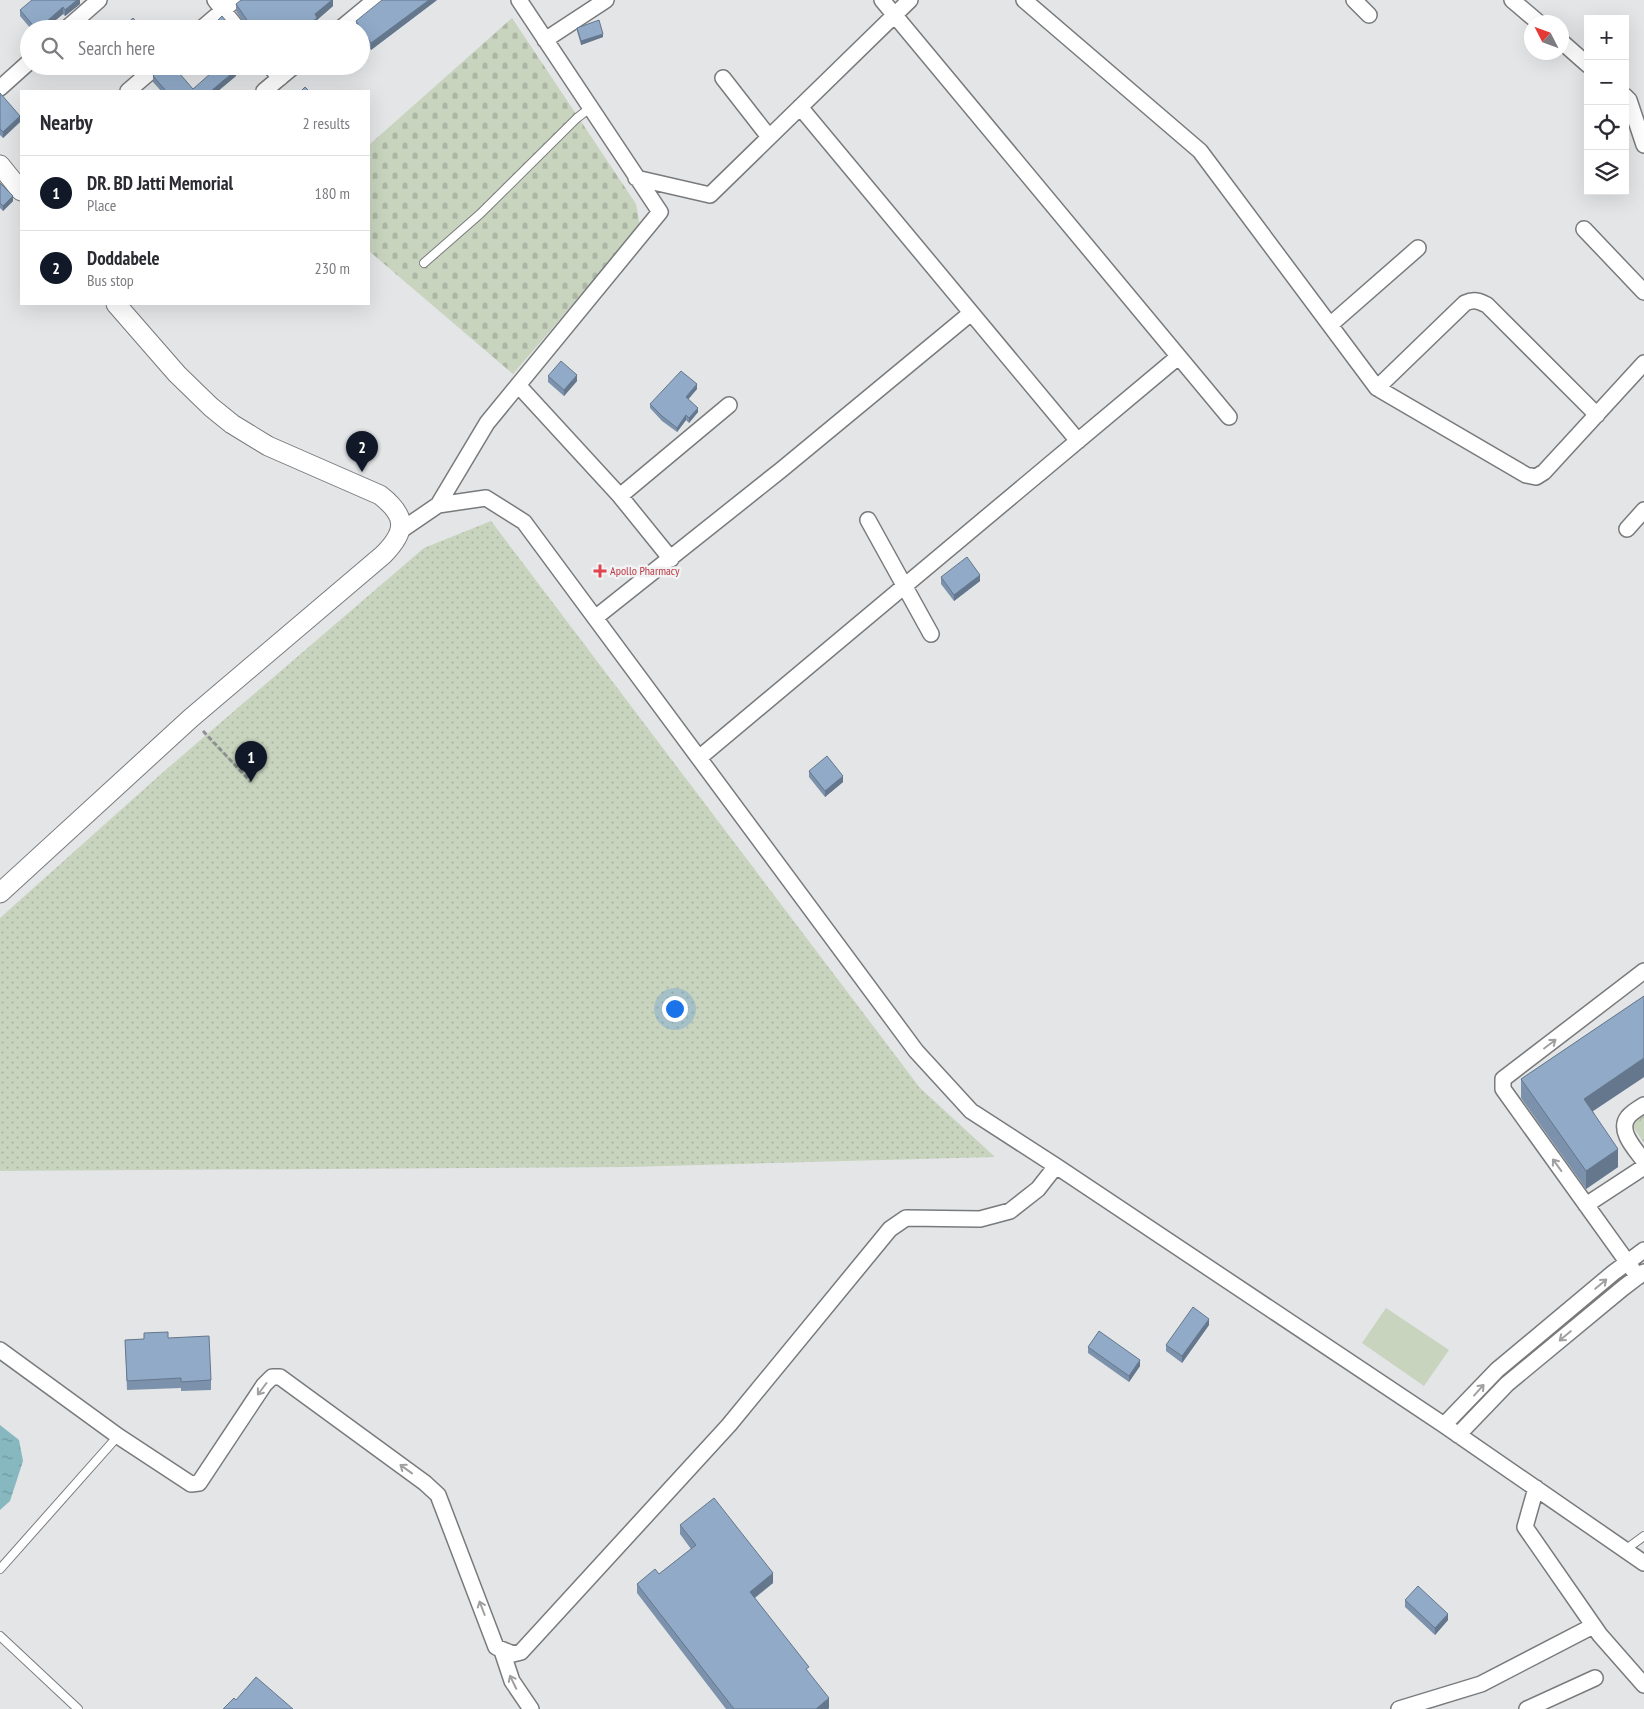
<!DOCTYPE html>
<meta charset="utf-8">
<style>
body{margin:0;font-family:"PT Sans Narrow",sans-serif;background:#f7f7f7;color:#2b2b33}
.controls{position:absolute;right:15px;top:15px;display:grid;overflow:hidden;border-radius:0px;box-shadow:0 5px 20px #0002}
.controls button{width:45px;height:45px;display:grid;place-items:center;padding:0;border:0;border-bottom:1px solid #e1e1e2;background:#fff;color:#2b2b33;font:25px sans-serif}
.compass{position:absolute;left:1524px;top:15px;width:45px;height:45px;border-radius:50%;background:#fff;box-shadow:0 5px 20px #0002;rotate:312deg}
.you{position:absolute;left:674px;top:1008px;width:18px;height:18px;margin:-12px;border:4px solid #fff;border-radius:50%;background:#1a73e8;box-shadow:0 0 0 8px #1a73e833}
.badge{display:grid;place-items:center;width:32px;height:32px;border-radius:50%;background:#111827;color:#fff;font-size:16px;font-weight:700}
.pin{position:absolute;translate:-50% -41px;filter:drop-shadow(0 1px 2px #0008)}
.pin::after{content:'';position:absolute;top:26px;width:18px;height:15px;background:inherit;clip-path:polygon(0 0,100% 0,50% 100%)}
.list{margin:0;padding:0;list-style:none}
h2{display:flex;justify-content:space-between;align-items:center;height:65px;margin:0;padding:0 20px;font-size:21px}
h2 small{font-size:16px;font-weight:400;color:#7c7c81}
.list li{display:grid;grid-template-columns:32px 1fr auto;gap:15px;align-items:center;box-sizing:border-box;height:75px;padding:0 20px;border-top:1px solid #e1e1e2}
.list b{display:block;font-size:19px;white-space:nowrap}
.list p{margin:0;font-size:16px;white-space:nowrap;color:#7c7c81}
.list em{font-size:16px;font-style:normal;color:#7c7c81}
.icon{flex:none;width:28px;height:28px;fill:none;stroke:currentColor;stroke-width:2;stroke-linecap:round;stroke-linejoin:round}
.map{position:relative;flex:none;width:1644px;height:1709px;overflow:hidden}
.search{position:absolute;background:#fff;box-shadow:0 5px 20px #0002;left:20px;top:20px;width:350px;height:55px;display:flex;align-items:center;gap:12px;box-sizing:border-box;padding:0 18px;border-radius:28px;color:#7c7c81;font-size:19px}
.panel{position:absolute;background:#fff;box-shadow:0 5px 20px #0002;left:20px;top:90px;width:350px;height:215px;border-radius:0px}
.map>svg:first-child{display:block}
.grass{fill:url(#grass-dots)}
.forest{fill:url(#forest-crowns)}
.cemetery{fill:url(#cemetery-stones)}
.garden{fill:#c8d4be}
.water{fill:url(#water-ripples)}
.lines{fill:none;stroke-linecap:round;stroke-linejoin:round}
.service-casing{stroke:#787a7c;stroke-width:10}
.minor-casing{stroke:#787a7c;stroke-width:18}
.tertiary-casing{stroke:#787a7c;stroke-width:21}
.path{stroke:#8e9091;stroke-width:3;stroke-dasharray:5 2.5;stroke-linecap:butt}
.service{stroke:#fff;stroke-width:8}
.minor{stroke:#fff;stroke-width:15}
.tertiary{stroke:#fff;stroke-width:19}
.wall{fill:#7c92ac}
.shaded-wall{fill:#65778c}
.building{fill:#90aac8;stroke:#65778c}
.oneway{stroke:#a0a0a1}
.health-dot{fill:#e0444e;stroke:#f0f2f4;stroke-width:2}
.labels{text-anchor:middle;stroke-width:5;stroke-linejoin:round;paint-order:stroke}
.health-label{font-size:12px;fill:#be3a42;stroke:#f0f2f4;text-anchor:start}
</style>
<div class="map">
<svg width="1644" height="1709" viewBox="0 0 1644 1709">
<defs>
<pattern id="grass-dots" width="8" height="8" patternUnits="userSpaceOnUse" patternTransform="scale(1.25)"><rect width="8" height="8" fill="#c8d4be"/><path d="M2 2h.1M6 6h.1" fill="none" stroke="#acb6a4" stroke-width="1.8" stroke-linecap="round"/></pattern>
<pattern id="forest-crowns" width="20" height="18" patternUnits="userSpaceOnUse" patternTransform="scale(1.25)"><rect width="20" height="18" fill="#c8d4be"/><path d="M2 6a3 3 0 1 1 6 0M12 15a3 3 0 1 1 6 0" fill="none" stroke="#acb6a4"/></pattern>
<pattern id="cemetery-stones" width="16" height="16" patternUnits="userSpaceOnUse" patternTransform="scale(1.25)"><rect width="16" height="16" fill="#c8d4be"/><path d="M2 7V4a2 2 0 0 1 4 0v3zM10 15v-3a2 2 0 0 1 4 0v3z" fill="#acb6a4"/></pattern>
<pattern id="water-ripples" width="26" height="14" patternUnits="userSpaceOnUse" patternTransform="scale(1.25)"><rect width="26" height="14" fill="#87b8c0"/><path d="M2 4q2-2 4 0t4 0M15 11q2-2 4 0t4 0" fill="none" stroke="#6f969c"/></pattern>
</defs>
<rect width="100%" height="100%" fill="#e3e5e7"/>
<path class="grass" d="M491 521 920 1088 995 1157 629 1167 0 1171V918L161 774 424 548Z"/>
<path class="forest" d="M1644 1113V1143L1630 1122Z"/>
<path class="cemetery" d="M512 18 636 204 640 226 513 374 369 251V145Z"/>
<path class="garden" d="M1386 1308 1449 1350 1424 1386 1362 1343Z"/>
<path class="water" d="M0 1425 19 1440 23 1461 10 1501 0 1510Z"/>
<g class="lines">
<defs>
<path id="service" d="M424 263 480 214 577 118 590 108
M1625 1550 1644 1536
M0 1569 118 1436
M0 1636 78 1709"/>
<path id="minor" d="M215 0 238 29
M882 0 1229 417
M1024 0 1200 151 1377 388 1526 475 1536 477 1544 472 1644 363
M1354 0 1369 15
M1512 0 1538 22
M66 29 99 0
M201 29 235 0
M340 29 375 0
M545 40 606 0
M1562 42 1588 65
M270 66 280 78
M723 78 769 137
M0 88 29 62
M128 91 157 66
M264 91 294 66
M1625 96 1629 100 1644 145
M800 107 1078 441
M636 178 710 195 910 0
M1584 229 1644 292
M1330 325 1418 248
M518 385 620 496 671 559
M1377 388 1465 303C1474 299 1479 301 1487 305L1597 415
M620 496 729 405
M438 505 487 423 660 212 519 0
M868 520 931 634
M1627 529 1644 510
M400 531 438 505 486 498 524 522 916 1051 971 1111 1056 1166 1444 1425 1644 1563
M595 618 781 470 971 313
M699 758 1178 357
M1644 1105C1639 1108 1631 1113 1628 1117 1617 1131 1636 1150 1644 1161
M1586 1205 1644 1167
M1638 1277 1503 1089V1079L1644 971
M0 1350 118 1436 191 1484 199 1483 264 1385 272 1377H280L425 1483 438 1495 496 1647 513 1654 521 1652 729 1425 890 1229 906 1218 980 1219 1010 1211 1038 1189 1056 1166
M1444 1425 1497 1370 1613 1273 1644 1250
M1458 1435 1507 1384 1623 1288 1644 1272
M1536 1488 1525 1527 1600 1635 1644 1685
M502 1651 512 1681 531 1709
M1399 1709 1481 1684 1593 1626
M1527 1709 1595 1678"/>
<path id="tertiary" d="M0 165 21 191
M0 893 191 718 383 555C407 531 407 516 380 495L268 446 232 424 211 407 177 374 116 304"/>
</defs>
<use href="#service" class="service-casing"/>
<use href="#minor" class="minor-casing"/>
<use href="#tertiary" class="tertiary-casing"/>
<path class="path" d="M203 731 251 782"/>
<use href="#service" class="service"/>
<use href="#minor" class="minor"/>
<use href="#tertiary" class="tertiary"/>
</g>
<path class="wall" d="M80 0V4L65 16 63 14 45 29H31L20 16V10Z
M333 0V6L317 20V25L312 29H244L246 26 236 11V4Z
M437 0 371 50 361 35V29H357L356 28V21Z
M577 28 603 37 581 45 577 31Z
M153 76 193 89 236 76 218 91H161L153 82Z
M0 93 20 122 3 138 0 135Z
M0 183 13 201 3 211 0 208Z
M548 376 577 381 564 396 548 382Z
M697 389 688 399 698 412 689 423 686 420 677 432 662 421 650 408V404Z
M941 577 980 581 954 601 941 584Z
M809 771 843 782 825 797 809 777Z
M1644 996V1077L1593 1111 1618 1167 1586 1189 1521 1098V1079Z
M1209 1325 1182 1363 1166 1351V1345Z
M168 1338 211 1380V1390L181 1391V1388L127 1390 125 1340Z
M1088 1347 1140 1366 1129 1382 1088 1353Z
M680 1525 773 1583 755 1598 809 1673 829 1708 828 1709H726L637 1593V1584L659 1574 691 1549 680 1534Z
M1405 1600 1448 1620 1435 1635 1405 1607Z"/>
<path class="shaded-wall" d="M77 0H80V4L65 16V10Z
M332 0H333V6L317 20V25L312 29H303L315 14Z
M429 0H437L371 50V43Z
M63 7V14L45 29H38Z
M262 24V29H257Z
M603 34V37L581 45V41Z
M236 70V76L218 91H211Z
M20 116V122L3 138V132Z
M13 196V201L3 211V206Z
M577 375V381L564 396V390Z
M697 384V389L686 402V397Z
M698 408V412L689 423V418Z
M686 415V420L677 432V428Z
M980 575V581L954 601V595Z
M843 776V782L825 797V791Z
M1644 1058V1077L1584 1117V1099Z
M1618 1149V1167L1586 1189V1171Z
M1209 1319V1325L1182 1363V1356Z
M1140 1360V1366L1129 1382V1376Z
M773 1573V1583L750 1601V1592Z
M1448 1614V1620L1435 1635V1628Z
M829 1698V1708L828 1709H816Z"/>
<path class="building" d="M32 0H77L65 10 63 7 38 29H36L20 10Z
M241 0H332L315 14 317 18 303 29H266L262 24 257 29H244L247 25V20L236 4Z
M382 0H429L371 43 356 21Z
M222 16 233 29H209Z
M133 18 143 29H121Z
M599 20 603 34 581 41 577 28Z
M164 66H173L193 89 219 66H233L236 70 211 91H166L153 76Z
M305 87 309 91H301Z
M0 93 20 116 3 132 0 129Z
M0 183 13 196 3 206 0 203Z
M561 361 577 375 564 390 548 376Z
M681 371 697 384 686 397 698 408 689 418 686 415 677 428 662 416 650 404Z
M967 557 980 575 954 595 941 577Z
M827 756 843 776 825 791 809 771Z
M1644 996V1058L1584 1099 1618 1149 1586 1171 1521 1079Z
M1193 1307 1209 1319 1182 1356 1166 1345Z
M1099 1331 1140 1360 1129 1376 1088 1347Z
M168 1332V1338L209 1336 211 1380 181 1382V1378L127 1381 125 1340 144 1339V1333Z
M714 1498 773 1573 750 1592 809 1667 806 1669 829 1698 816 1709H734L637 1584 655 1569 659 1574 696 1545 680 1525Z
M1418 1586 1448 1614 1435 1628 1405 1600Z
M256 1677 293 1709H223L234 1698 236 1700Z"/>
<defs><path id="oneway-shaft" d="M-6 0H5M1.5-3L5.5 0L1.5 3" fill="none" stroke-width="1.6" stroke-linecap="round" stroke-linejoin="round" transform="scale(1.25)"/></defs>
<g class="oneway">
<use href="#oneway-shaft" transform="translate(1550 1044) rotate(-37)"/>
<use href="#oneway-shaft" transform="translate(1557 1165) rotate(-126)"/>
<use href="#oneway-shaft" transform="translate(1601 1284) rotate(-40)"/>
<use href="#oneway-shaft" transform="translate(1565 1336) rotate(140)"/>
<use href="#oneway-shaft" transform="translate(262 1389) rotate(127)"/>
<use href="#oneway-shaft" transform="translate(1479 1390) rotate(-48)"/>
<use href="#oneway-shaft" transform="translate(406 1469) rotate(-144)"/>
<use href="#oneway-shaft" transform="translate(482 1608) rotate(-111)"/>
<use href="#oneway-shaft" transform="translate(513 1682) rotate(-116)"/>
</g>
<path class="health-dot" d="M597.5 563.5h5v5h5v5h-5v5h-5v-5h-5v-5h5z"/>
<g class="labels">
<g class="health-label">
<text x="610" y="575">Apollo Pharmacy</text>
</g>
</g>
</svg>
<div class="controls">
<button>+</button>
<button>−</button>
<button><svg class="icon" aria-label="locate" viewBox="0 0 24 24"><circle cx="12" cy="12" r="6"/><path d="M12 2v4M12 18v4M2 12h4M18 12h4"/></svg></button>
<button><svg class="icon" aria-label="layers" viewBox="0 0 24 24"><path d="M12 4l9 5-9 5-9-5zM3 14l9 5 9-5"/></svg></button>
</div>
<svg class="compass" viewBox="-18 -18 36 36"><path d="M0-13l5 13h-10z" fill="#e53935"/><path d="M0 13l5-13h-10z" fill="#7c7c81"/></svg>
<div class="you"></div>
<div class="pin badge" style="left:251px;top:782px">1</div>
<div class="pin badge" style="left:362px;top:472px">2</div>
<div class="search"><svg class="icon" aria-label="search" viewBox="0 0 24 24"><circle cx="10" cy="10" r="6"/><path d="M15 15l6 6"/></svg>Search here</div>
<section class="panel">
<h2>Nearby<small>2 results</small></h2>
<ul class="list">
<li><span class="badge">1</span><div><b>DR. BD Jatti Memorial</b><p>Place</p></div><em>180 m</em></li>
<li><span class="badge">2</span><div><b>Doddabele</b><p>Bus stop</p></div><em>230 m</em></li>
</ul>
</section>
</div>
